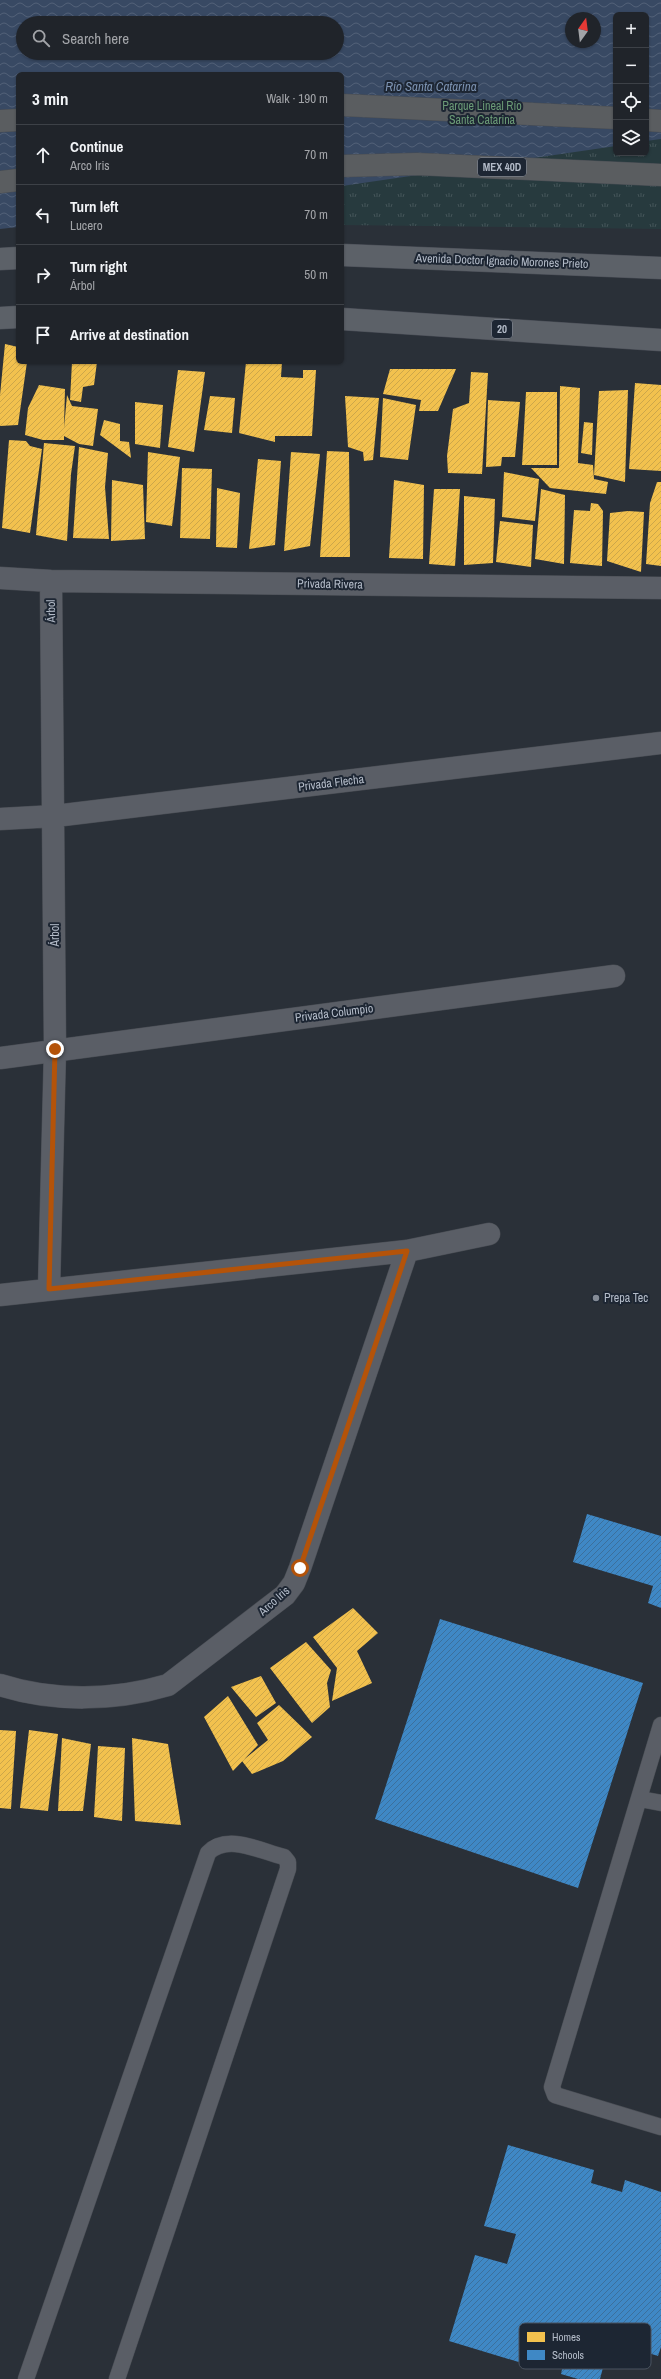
<!DOCTYPE html>
<meta charset="utf-8">
<style>
body{margin:0;font-family:"Archivo Narrow",sans-serif;background:#282c32;color:#f1f3f6}
.controls{position:absolute;right:12px;top:12px;display:grid;overflow:hidden;border-radius:6px;box-shadow:0 1px 3px #0004}
.controls button{width:36px;height:36px;display:grid;place-items:center;padding:0;border:0;border-bottom:1px solid #3d4147;background:#20242a;color:#f1f3f6;font:20px sans-serif}
.compass{position:absolute;left:565px;top:12px;width:36px;height:36px;border-radius:50%;background:#20242a;box-shadow:0 1px 3px #0004;rotate:14deg}
.stop{position:absolute;width:12px;height:12px;margin:-9px;border:3px solid #b45309;border-radius:50%;background:#fff}
.stop.end{background:#b45309;border-color:#fff;box-shadow:0 1px 4px #0008}
.list{margin:0;padding:0;list-style:none}
h2{display:flex;justify-content:space-between;align-items:center;height:52px;margin:0;padding:0 16px;font-size:17px}
h2 small{font-size:13px;font-weight:400;color:#a2a4a8}
.list li{display:grid;grid-template-columns:26px 1fr auto;gap:12px;align-items:center;box-sizing:border-box;height:60px;padding:0 16px;border-top:1px solid #3d4147}
.list b{display:block;font-size:15px;white-space:nowrap}
.list p{margin:0;font-size:13px;white-space:nowrap;color:#a2a4a8}
.list em{font-size:13px;font-style:normal;color:#a2a4a8}
.icon{flex:none;width:22px;height:22px;fill:none;stroke:currentColor;stroke-width:2;stroke-linecap:round;stroke-linejoin:round}
.map{position:relative;flex:none;width:661px;height:2379px;overflow:hidden}
.search{position:absolute;background:#20242a;box-shadow:0 1px 3px #0004;left:16px;top:16px;width:328px;height:44px;display:flex;align-items:center;gap:10px;box-sizing:border-box;padding:0 14px;border-radius:22px;color:#a2a4a8;font-size:15px}
.panel{position:absolute;background:#20242a;box-shadow:0 1px 3px #0004;left:16px;top:72px;width:328px;height:292px;border-radius:6px}
.map>svg:first-child{display:block}
.grass{fill:url(#grass-tufts);fill-rule:evenodd}
.water{fill:url(#water-waves);fill-rule:evenodd}
.homes{fill:url(#homes-hatch)}
.schools{fill:url(#schools-hatch)}
.lines{fill:none;stroke-linecap:round;stroke-linejoin:round}
.lane-casing{stroke:#484c53;stroke-width:17}
.street-casing{stroke:#484c53;stroke-width:23}
.primary-casing{stroke:#484c55;stroke-width:23}
.highway-casing{stroke:#474c53;stroke-width:23}
.lane{stroke:#5a5e66;stroke-width:16}
.street{stroke:#5a5e66;stroke-width:22}
.primary{stroke:#5c6168;stroke-width:22}
.highway{stroke:#5a5d60;stroke-width:22}
.route{stroke:#b45309;stroke-width:5}
.poi-dot{fill:#848b96;stroke:#1d2633;stroke-width:1.5}
.labels{text-anchor:middle;stroke-width:4;stroke-linejoin:round;paint-order:stroke}
.shield{fill:#1d2633;stroke:#878f9c;stroke-width:1}
.shield-label{font-size:11px;font-weight:bold;fill:#b4bcc9}
.park-label{font-size:12px;fill:#6b9a76;stroke:#1d2633}
.street-label{font-size:12px;fill:#b4bcc9;stroke:#1d2633}
.poi-label{font-size:12px;fill:#b4bcc9;stroke:#1d2633;text-anchor:start}
.water-label{font-size:13px;font-style:italic;fill:#7c92b1;stroke:#1d2633}
.key{fill:#1d2633;stroke:#4a5360;stroke-width:1}
.key-label{font-size:11px;fill:#b4bcc9}
</style>
<div class="map">
<svg width="661" height="2379" viewBox="0 0 661 2379">
<defs>
<pattern id="grass-tufts" width="24" height="20" patternUnits="userSpaceOnUse"><rect width="24" height="20" fill="#273a3e"/><path d="M3 7l-1-3M5 7V3M7 7l1-3M15 17l-1-3M17 17v-4M19 17l1-3" fill="none" stroke="#445559"/></pattern>
<pattern id="water-waves" width="16" height="10" patternUnits="userSpaceOnUse"><rect width="16" height="10" fill="#384963"/><path d="M0 5q4-4 8 0t8 0" fill="none" stroke="#526178"/></pattern>
<pattern id="homes-hatch" width="6" height="6" patternUnits="userSpaceOnUse"><rect width="6" height="6" fill="#f2c14e"/><path d="M-1 1l2-2M0 6l6-6M5 7l2-2" fill="none" stroke="#cca64a"/></pattern>
<pattern id="schools-hatch" width="6" height="6" patternUnits="userSpaceOnUse"><rect width="6" height="6" fill="#3f88c5"/><path d="M-1 1l2-2M0 6l6-6M5 7l2-2" fill="none" stroke="#3c709c"/></pattern>
</defs>
<rect width="100%" height="100%" fill="#2a3038"/>
<path class="grass" d="M0 0H661V229L342 225V74H18ZM616 15H646V153H616ZM571 18H595V42H571ZM23 23H337V53H23Z"/>
<path class="water" d="M0 0H661V139L646 141V15H616V146L342 186V74H18V227L0 229ZM571 18H595V42H571ZM23 23H337V53H23Z"/>
<path class="homes" d="M5 344 18 347V362H27L18 425 0 426V395Z
M72 362H97L94 385 83 387 81 402 70 400Z
M246 362H282L281 377 303 378V370H316L312 436H275V442L239 433Z
M390 369H456L438 411H419L421 400 383 394Z
M178 370 205 372 194 452 168 447Z
M471 372 488 373 482 474 448 473 447 456 453 409 469 403Z
M635 383 661 385V471L629 469Z
M39 385 65 389 64 428 67 395 72 406 98 409 93 446 79 444 64 436V440H43L25 435 28 408Z
M560 386 580 388 578 463 593 465 594 479 608 482 606 494 550 488 531 468H559Z
M628 390 625 482 594 475 599 391Z
M526 392H557V465H522Z
M210 396 235 398 232 433 204 430Z
M345 396 379 398 373 460 364 461 363 452 348 447Z
M383 398 416 405 408 460 380 457Z
M488 400 520 402 515 457H502L501 466 486 467Z
M135 402 163 405 160 448 135 444Z
M104 420 120 424V441L129 442 131 458 100 435Z
M584 422 593 423 592 455 581 453Z
M9 440 26 441 30 446 42 449 30 533 2 528Z
M44 443 75 446 71 474 67 541 36 535Z
M79 447 108 453 105 487 109 539 73 538Z
M327 451 349 452 350 557H320Z
M148 452 180 457 172 526 146 522Z
M291 452 320 454 310 546 284 551Z
M258 459 281 461 275 545 249 549Z
M182 468 212 469 210 539 180 538Z
M504 472 539 479 535 521 502 517Z
M112 480 143 485 145 539 111 541Z
M394 480 424 485 423 559 389 558Z
M657 482H661V566L646 564 650 503Z
M217 488 240 493 237 548 216 547Z
M434 489H460L455 566 429 564Z
M541 489 565 495 564 564 535 559Z
M464 496 495 499 493 563 464 565Z
M591 503 598 504 603 511 602 566 570 563 574 510 590 511Z
M628 511 644 512 641 572 607 561 610 513Z
M500 521 533 525 531 567 496 562Z
M353 1608 378 1633 357 1651 372 1683 332 1701 337 1668 313 1637Z
M306 1642 331 1670 327 1683 330 1707 312 1723 270 1668Z
M261 1676 276 1703 256 1717 231 1687Z
M228 1696 258 1745 233 1771 204 1717Z
M279 1705 312 1737 283 1761 252 1774 242 1761 268 1740 257 1723Z
M0 1730 16 1731 11 1809 0 1808Z
M29 1730 58 1734 48 1811 20 1808Z
M62 1738 91 1744 83 1811H58Z
M132 1738 168 1744 181 1825 135 1821Z
M98 1746 125 1748 122 1821 94 1817Z"/>
<path class="schools" d="M587 1514 661 1536V1608L648 1603 653 1586 573 1562Z
M440 1619 643 1683 578 1888 375 1819Z
M508 2145 594 2170 591 2183 622 2192 625 2180 661 2192V2347L658 2356 610 2341 600 2379H578L561 2374 568 2342 545 2334 535 2367 449 2341 475 2255 507 2264 516 2234 484 2226Z"/>
<g class="lines">
<defs>
<path id="lane" d="M661 1725 552 2087 555 2095 661 2127
M640 1799 661 1803
M26 2379 208 1853C227 1833 260 1851 284 1857L288 1862V1869L117 2379"/>
<path id="street" d="M0 578 51 581 661 588
M0 819 55 816 661 743
M0 1058 614 976
M49 1289 55 1049 51 581
M0 1295 407 1251 489 1234
M0 1685C53 1702 114 1701 168 1685L285 1595 294 1583 300 1568 407 1251"/>
<path id="primary" d="M342 255 661 268
M0 259 18 258
M0 318 18 317
M342 319 661 340"/>
<path id="highway" d="M342 105 616 118
M646 120 661 121
M0 121 18 120
M342 166 417 164 661 175
M0 182 18 180"/>
</defs>
<use href="#lane" class="lane-casing"/>
<use href="#street" class="street-casing"/>
<use href="#primary" class="primary-casing"/>
<use href="#highway" class="highway-casing"/>
<use href="#lane" class="lane"/>
<use href="#street" class="street"/>
<use href="#primary" class="primary"/>
<use href="#highway" class="highway"/>
</g>
<g class="lines">
<path class="route" d="M55 1049 49 1289 407 1251 300 1568"/>
</g>
<circle class="poi-dot" cx="596" cy="1298" r="4"/>
<g class="labels">
<g class="shield">
<rect x="478" y="158" width="48" height="18" rx="3"/>
<rect x="492" y="320" width="20" height="18" rx="3"/>
</g>
<g class="shield-label">
<text x="502" y="171">MEX 40D</text>
<text x="502" y="333">20</text>
</g>
<g class="park-label">
<text x="482" y="110">Parque Lineal Río<tspan x="482" dy="14">Santa Catarina</tspan></text>
</g>
<g class="street-label">
<text transform="translate(502 261) rotate(2)" y="4">Avenida Doctor Ignacio Morones Prieto</text>
<text transform="translate(330 584) rotate(1)" y="4">Privada Rivera</text>
<text transform="translate(51 611) rotate(-91)" y="4">Árbol</text>
<text transform="translate(331 783) rotate(-7)" y="4">Privada Flecha</text>
<text transform="translate(55 935) rotate(-90)" y="4">Árbol</text>
<text transform="translate(334 1013) rotate(-7)" y="4">Privada Columpio</text>
<text transform="translate(274 1601) rotate(-42)" y="4">Arco Iris</text>
</g>
<g class="poi-label">
<text x="604" y="1302">Prepa Tec</text>
</g>
<g class="water-label">
<text x="431" y="91">Río Santa Catarina</text>
</g>
</g>
<rect x="519" y="2323" width="132" height="46" rx="6" class="key"/>
<rect x="527" y="2332" width="18" height="10" fill="#f2c14e"/>
<rect x="527" y="2350" width="18" height="10" fill="#3f88c5"/>
<g class="key-label">
<text x="552" y="2341">Homes</text>
<text x="552" y="2359">Schools</text>
</g>
</svg>
<div class="controls">
<button>+</button>
<button>−</button>
<button><svg class="icon" aria-label="locate" viewBox="0 0 24 24"><circle cx="12" cy="12" r="6"/><path d="M12 2v4M12 18v4M2 12h4M18 12h4"/></svg></button>
<button><svg class="icon" aria-label="layers" viewBox="0 0 24 24"><path d="M12 4l9 5-9 5-9-5zM3 14l9 5 9-5"/></svg></button>
</div>
<svg class="compass" viewBox="-18 -18 36 36"><path d="M0-13l5 13h-10z" fill="#e53935"/><path d="M0 13l5-13h-10z" fill="#a2a4a8"/></svg>
<div class="stop" style="left:300px;top:1568px"></div>
<div class="stop end" style="left:55px;top:1049px"></div>
<div class="search"><svg class="icon" aria-label="search" viewBox="0 0 24 24"><circle cx="10" cy="10" r="6"/><path d="M15 15l6 6"/></svg>Search here</div>
<section class="panel">
<h2>3 min<small>Walk · 190 m</small></h2>
<ul class="list">
<li><svg class="icon" aria-label="ahead" viewBox="0 0 24 24"><path d="M12 20V5M6 11l6-6 6 6"/></svg><div><b>Continue</b><p>Arco Iris</p></div><em>70 m</em></li>
<li><svg class="icon" aria-label="left" viewBox="0 0 24 24"><path d="M17 20v-9H6M10 6l-5 5 5 5"/></svg><div><b>Turn left</b><p>Lucero</p></div><em>70 m</em></li>
<li><svg class="icon" aria-label="right" viewBox="0 0 24 24"><path d="M7 20v-9h11M14 6l5 5-5 5"/></svg><div><b>Turn right</b><p>Árbol</p></div><em>50 m</em></li>
<li><svg class="icon" aria-label="arrive" viewBox="0 0 24 24"><path d="M6 21V4h12l-3 4 3 4H6"/></svg><div><b>Arrive at destination</b></div></li>
</ul>
</section>
</div>
